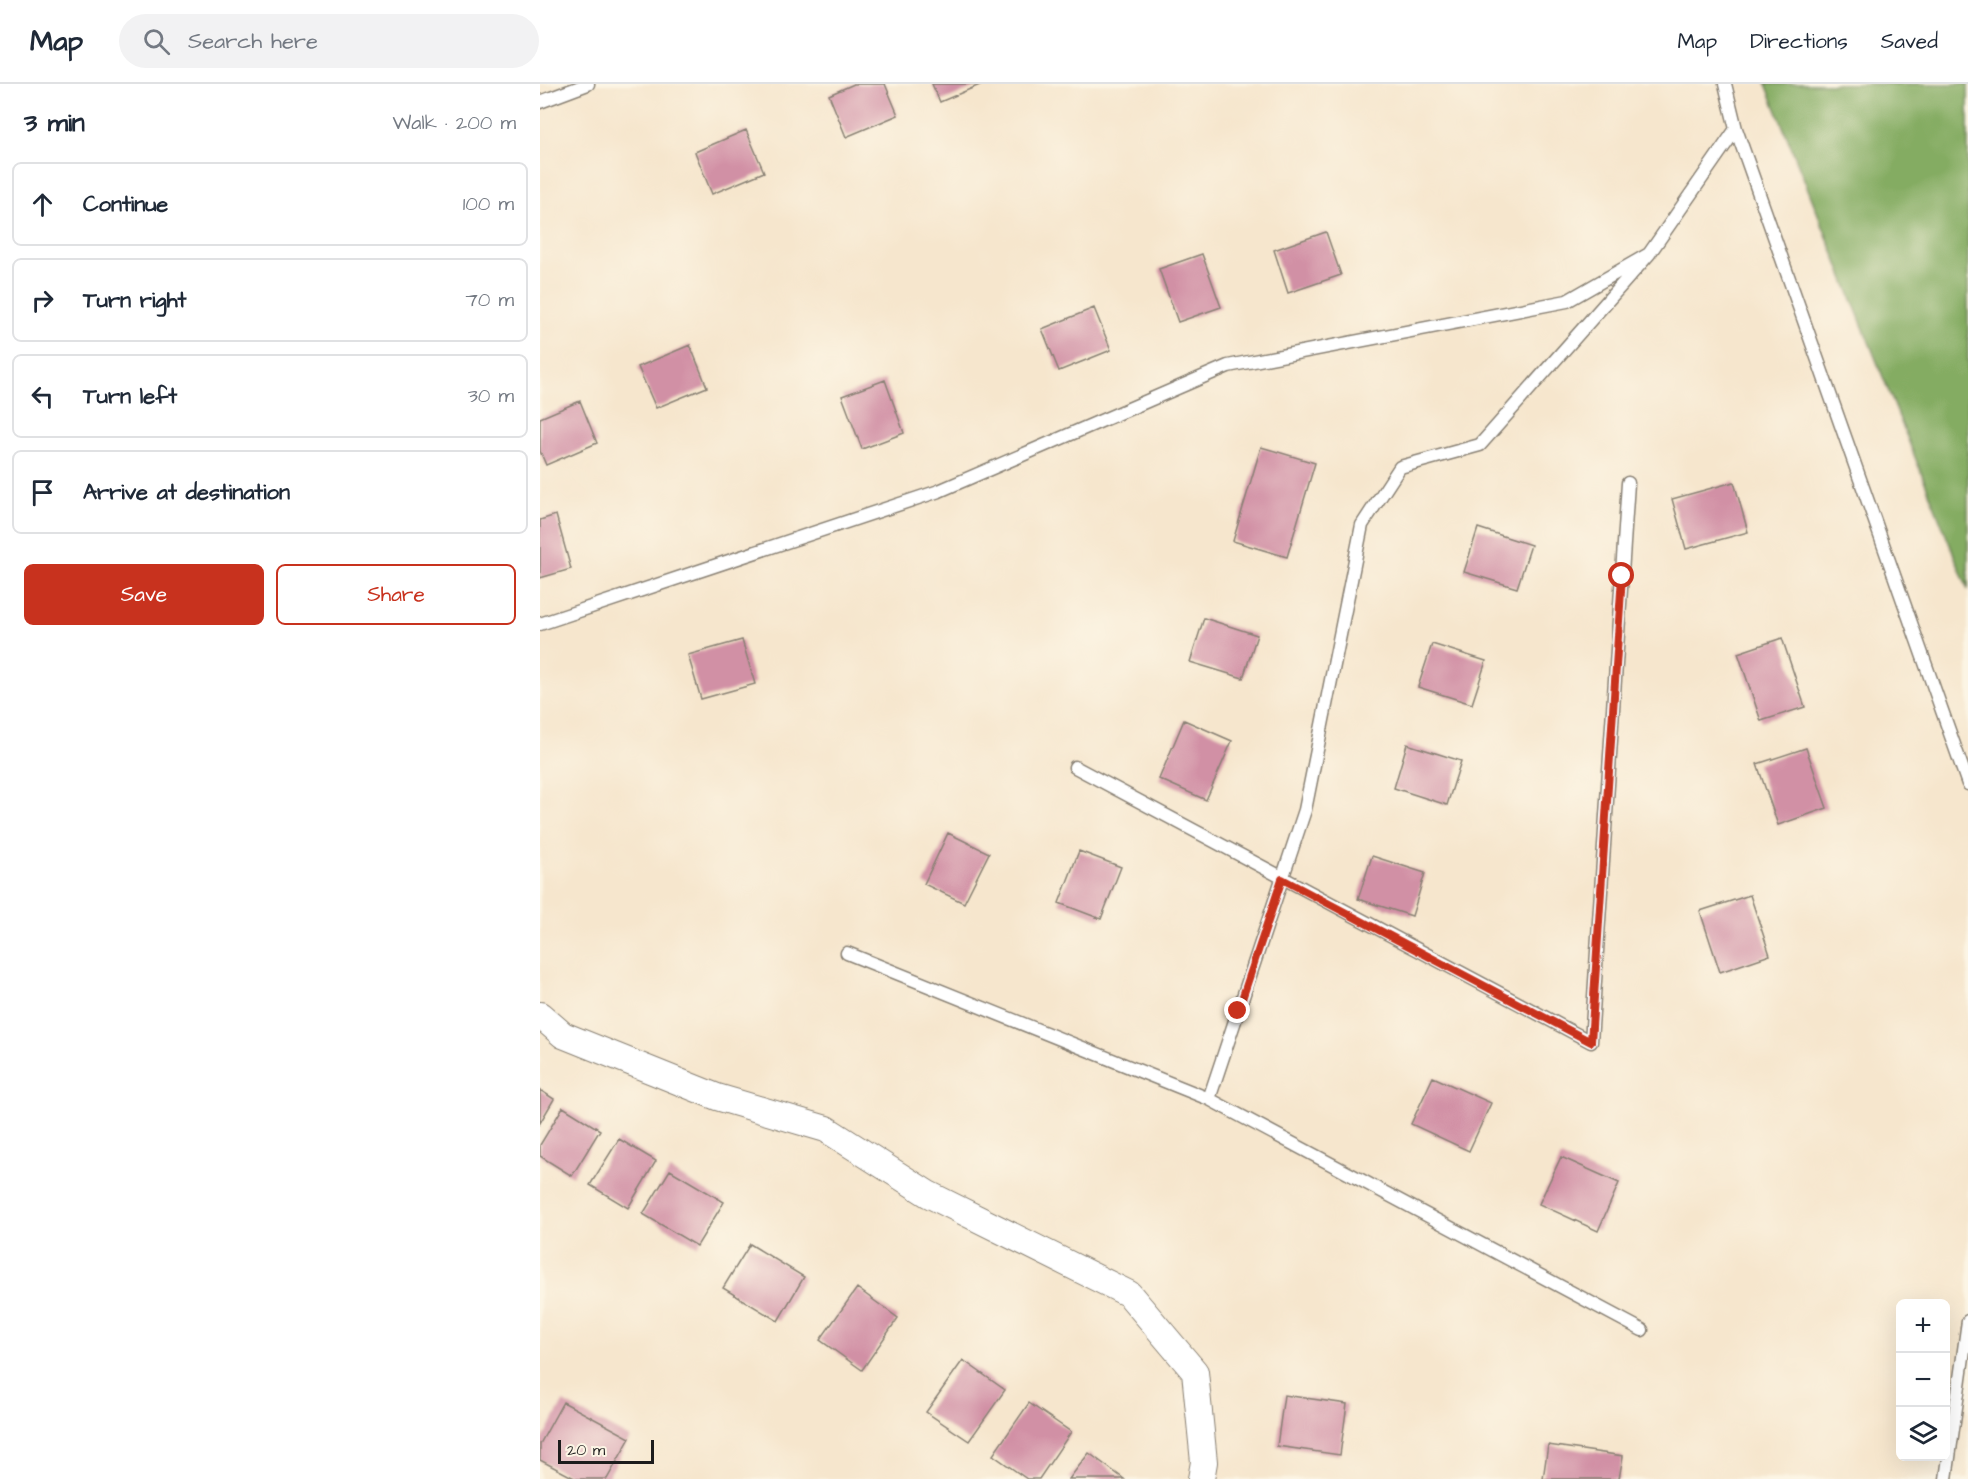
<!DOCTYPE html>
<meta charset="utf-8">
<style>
body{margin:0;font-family:"Architects Daughter",sans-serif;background:#f2f2f3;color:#1f2937}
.controls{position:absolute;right:18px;bottom:18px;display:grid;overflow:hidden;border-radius:9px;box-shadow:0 6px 24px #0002}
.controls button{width:54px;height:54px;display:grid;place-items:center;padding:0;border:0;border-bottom:2px solid #e0e1e3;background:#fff;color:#1f2937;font:30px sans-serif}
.scale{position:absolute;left:18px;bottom:15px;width:96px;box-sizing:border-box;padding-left:6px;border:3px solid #1c1c1c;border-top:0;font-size:16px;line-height:21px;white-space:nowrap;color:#1c1c1c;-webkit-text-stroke:4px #fcf5e5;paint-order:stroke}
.stop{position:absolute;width:18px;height:18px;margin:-14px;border:4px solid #c8321e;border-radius:50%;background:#fff}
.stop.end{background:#c8321e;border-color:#fff;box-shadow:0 2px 6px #0008}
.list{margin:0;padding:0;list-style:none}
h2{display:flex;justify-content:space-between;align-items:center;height:78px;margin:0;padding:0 24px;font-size:26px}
h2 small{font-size:20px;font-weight:400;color:#747a83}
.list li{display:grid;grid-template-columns:39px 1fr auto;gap:18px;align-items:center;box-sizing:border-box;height:84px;margin:0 12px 12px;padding:0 12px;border:2px solid #e0e1e3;border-radius:9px}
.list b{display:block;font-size:22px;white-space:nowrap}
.list em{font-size:20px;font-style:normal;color:#747a83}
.actions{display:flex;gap:12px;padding:18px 24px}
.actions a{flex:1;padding:14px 0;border:2px solid #c8321e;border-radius:9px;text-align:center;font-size:21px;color:#c8321e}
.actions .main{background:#c8321e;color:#fff}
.icon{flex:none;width:33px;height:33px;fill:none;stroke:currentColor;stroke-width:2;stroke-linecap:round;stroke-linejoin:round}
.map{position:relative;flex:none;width:1428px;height:1395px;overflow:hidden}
header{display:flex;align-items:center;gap:36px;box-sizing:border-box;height:84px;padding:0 30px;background:#fff;border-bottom:2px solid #e0e1e3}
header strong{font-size:28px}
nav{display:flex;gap:33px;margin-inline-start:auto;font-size:21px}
.search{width:420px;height:54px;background:#f2f2f3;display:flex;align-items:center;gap:15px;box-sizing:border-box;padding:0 21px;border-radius:33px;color:#747a83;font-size:22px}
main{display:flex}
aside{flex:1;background:#fff}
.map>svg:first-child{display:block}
.forest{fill:#84ac62;stroke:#50643f;stroke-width:1.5}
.building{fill:#d190a5}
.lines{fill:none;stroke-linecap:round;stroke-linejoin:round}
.lane-casing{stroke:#898174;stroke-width:15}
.street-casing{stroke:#898174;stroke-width:28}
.lane{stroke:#fff;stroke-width:12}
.street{stroke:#fff;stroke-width:26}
.route{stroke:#c8321e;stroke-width:8}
</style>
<header>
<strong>Map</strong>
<div class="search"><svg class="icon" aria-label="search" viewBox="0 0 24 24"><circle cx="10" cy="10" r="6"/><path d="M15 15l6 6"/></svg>Search here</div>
<nav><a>Map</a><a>Directions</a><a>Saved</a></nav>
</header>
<main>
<aside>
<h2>3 min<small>Walk · 200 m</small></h2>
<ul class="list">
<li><svg class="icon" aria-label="ahead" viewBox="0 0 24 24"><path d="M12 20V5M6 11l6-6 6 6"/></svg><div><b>Continue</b></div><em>100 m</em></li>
<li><svg class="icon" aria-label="right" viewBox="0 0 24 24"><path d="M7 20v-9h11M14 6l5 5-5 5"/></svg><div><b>Turn right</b></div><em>70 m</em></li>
<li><svg class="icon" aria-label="left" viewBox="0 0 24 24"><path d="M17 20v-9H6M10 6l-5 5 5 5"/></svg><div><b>Turn left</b></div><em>30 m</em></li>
<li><svg class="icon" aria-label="arrive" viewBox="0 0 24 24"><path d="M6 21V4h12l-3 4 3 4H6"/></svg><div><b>Arrive at destination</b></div></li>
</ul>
<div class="actions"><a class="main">Save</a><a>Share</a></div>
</aside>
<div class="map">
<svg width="1428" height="1395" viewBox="0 0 1428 1395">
<rect width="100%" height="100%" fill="#fcf5e5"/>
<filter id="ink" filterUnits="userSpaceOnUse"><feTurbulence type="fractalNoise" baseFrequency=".0167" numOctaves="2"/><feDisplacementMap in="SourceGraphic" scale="12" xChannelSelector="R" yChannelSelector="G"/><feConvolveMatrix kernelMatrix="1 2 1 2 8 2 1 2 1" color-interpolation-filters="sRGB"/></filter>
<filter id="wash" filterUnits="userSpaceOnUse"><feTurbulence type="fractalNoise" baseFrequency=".008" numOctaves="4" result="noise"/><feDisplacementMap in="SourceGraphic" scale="24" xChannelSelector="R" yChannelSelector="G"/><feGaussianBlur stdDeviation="1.35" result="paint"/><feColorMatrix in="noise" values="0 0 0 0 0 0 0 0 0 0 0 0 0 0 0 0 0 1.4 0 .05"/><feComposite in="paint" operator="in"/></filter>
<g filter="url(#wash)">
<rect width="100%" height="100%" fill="#f6e6cd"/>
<path class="forest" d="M1226 0H1428V506Z"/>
<g id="blocks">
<path class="building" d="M314 0H345L358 31 306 53 289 11Z
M392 0H442L400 18Z
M206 46 224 88 172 110 155 68Z
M786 148 801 191 748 209 734 166Z
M662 170 681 223 638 238 619 185Z
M554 224 571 266 519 287 502 245Z
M150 261 167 303 116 324 98 283Z
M345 296 364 349 322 365 302 312Z
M40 317 57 359 6 381 0 367V334Z
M721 363 775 379 747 473 693 457Z
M1194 398 1208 448 1146 465 1132 415Z
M16 431 31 485 0 494V436Z
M938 444 991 461 977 504 924 488Z
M664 534 717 551 703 594 650 578Z
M1242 554 1265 623 1221 637 1198 569Z
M202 556 215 600 161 615 148 571Z
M892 560 946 577 932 620 878 603Z
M644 636 692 657 666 716 619 695Z
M867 660 921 677 907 721 854 704Z
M1266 664 1287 724 1238 741 1217 680Z
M408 749 449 769 424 819 384 800Z
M539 767 581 783 561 835 519 819Z
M832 772 885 789 872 832 818 815Z
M1210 811 1230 871 1180 888 1160 827Z
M893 993 951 1019 929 1067 871 1040Z
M0 1006 14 1015 0 1039Z
M23 1023 60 1046 32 1092 0 1072V1061Z
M79 1055 116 1077 88 1124 50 1101Z
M1021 1073 1079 1099 1058 1147 999 1120Z
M130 1086 184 1118 157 1162 103 1130Z
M210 1160 264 1193 238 1237 183 1204Z
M317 1204 358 1234 322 1286 280 1256Z
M423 1276 465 1306 429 1357 386 1328Z
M744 1311 807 1320 800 1371 737 1362Z
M23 1318 90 1354 67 1395H36L0 1376V1360Z
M489 1319 531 1348 499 1395H487L453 1371Z
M1008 1361 1083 1372 1079 1395H1003Z
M549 1369 584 1395H529Z"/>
</g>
</g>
<g filter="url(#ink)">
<use href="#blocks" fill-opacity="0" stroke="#898174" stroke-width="1.5"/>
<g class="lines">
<defs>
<path id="lane" d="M1185 0 1196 45 1428 700
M0 18 48 0
M0 540 399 407 688 282 1027 217 1109 170 1196 45
M535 683 1051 958 1088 399
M307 869 669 1015
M1102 1246 669 1015 765 726 822 441 860 383 940 361 1109 170
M1406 1395 1428 1237"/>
<path id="street" d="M0 931 23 951 177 1013 286 1045 388 1110 589 1210 655 1288 664 1378 661 1395"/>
</defs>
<use href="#lane" class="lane-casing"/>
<use href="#street" class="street-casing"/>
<use href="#lane" class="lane"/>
<use href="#street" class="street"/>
</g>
</g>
<g class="lines" filter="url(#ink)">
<path class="route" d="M698 927 742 795 1051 958 1082 492"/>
</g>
</svg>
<div class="controls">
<button>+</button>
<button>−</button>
<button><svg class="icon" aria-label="layers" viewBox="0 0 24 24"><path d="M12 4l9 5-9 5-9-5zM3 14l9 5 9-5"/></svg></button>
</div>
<div class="scale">20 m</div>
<div class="stop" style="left:1082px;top:492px"></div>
<div class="stop end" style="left:698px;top:927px"></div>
</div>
</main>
